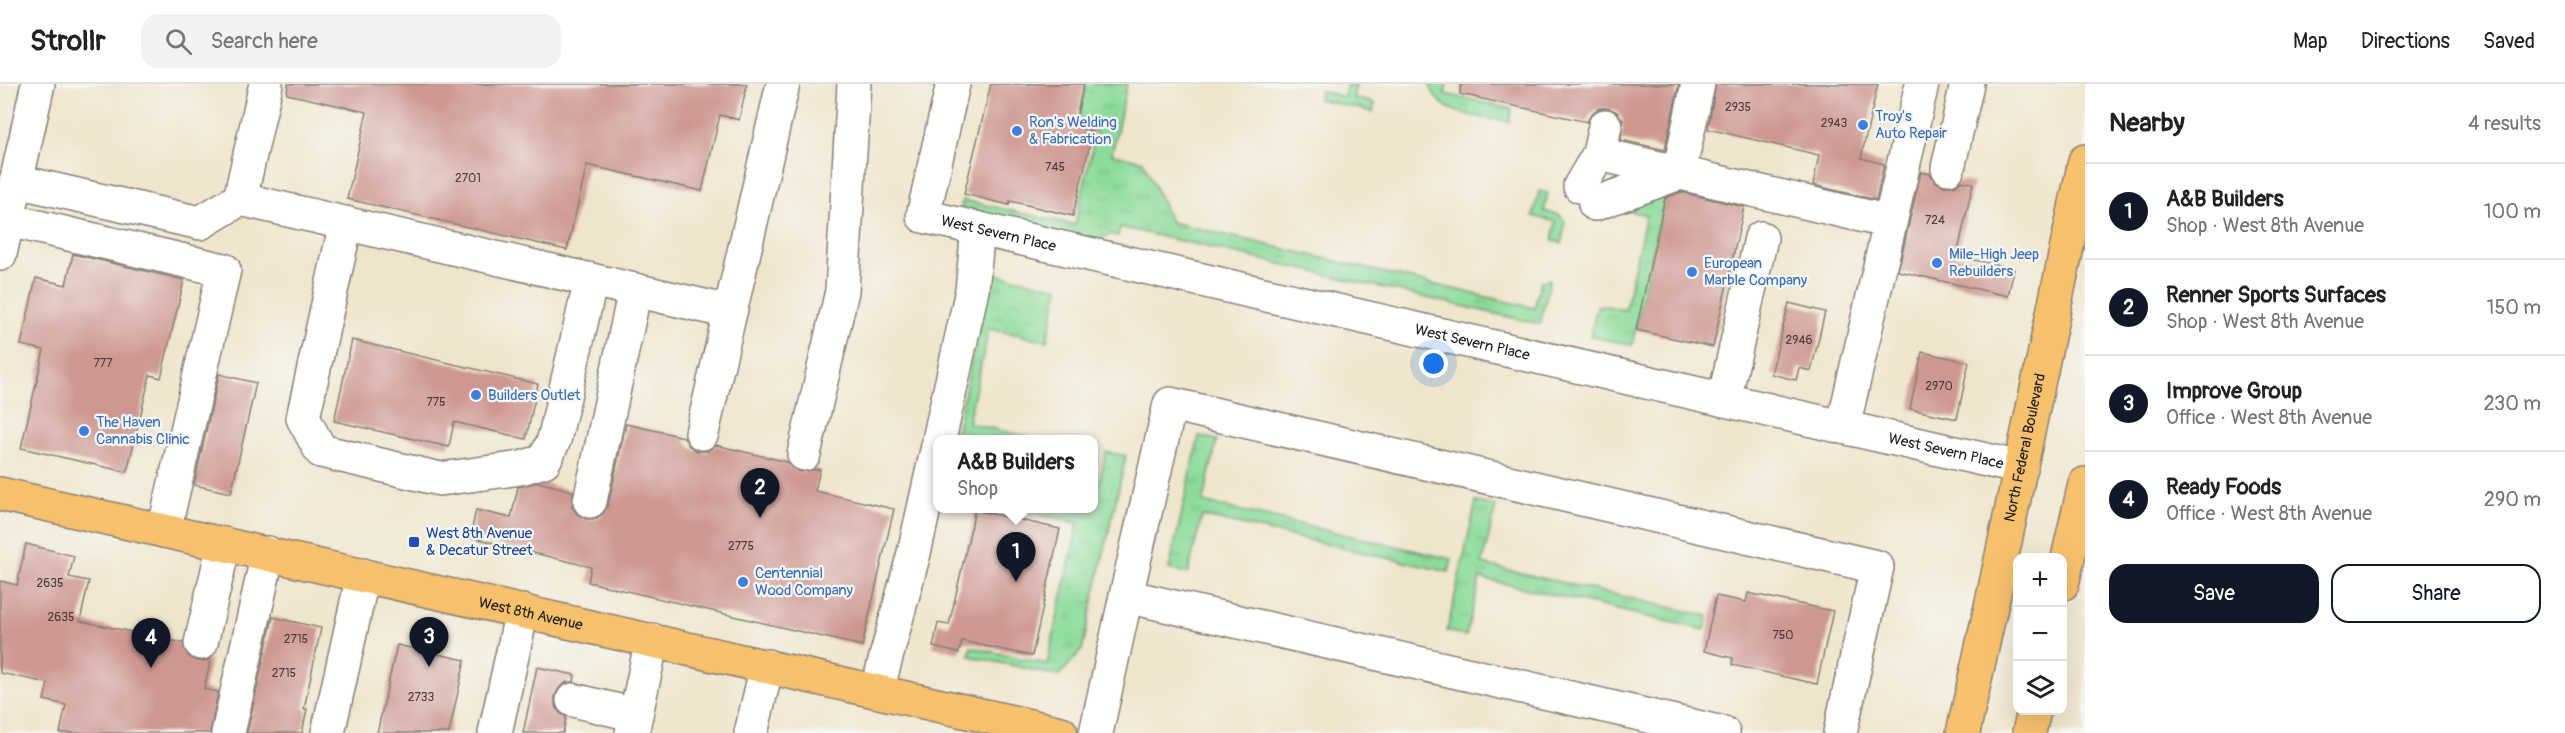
<!DOCTYPE html>
<meta charset="utf-8">
<style>
body{margin:0;font-family:Pangolin,sans-serif;background:#f2f2f2;color:#222}
.controls{position:absolute;right:18px;bottom:18px;display:grid;overflow:hidden;border-radius:12px;box-shadow:0 6px 24px #0002}
.controls button{width:54px;height:54px;display:grid;place-items:center;padding:0;border:0;border-bottom:2px solid #e0e0e0;background:#fff;color:#222;font:30px sans-serif}
.you{position:absolute;left:1434px;top:280px;width:21px;height:21px;margin:-15px;border:4px solid #fff;border-radius:50%;background:#1a73e8;box-shadow:0 0 0 9px #1a73e833}
.badge{display:grid;place-items:center;width:39px;height:39px;border-radius:50%;background:#111827;color:#fff;font-size:20px;font-weight:700}
.pin{position:absolute;translate:-50% -50px;filter:drop-shadow(0 2px 3px #0008)}
.pin::after{content:'';position:absolute;top:32px;width:21px;height:18px;background:inherit;clip-path:polygon(0 0,100% 0,50% 100%)}
.popup{position:absolute;left:933px;top:351px;width:165px;height:78px;box-sizing:border-box;display:grid;place-content:center;border-radius:12px;background:#fff;filter:drop-shadow(0 2px 4px #0005);font-size:20px;white-space:nowrap;color:#767676}
.popup b{font-size:22px;color:#222}
.popup::after{content:'';position:absolute;left:50%;top:100%;margin-left:-12px;border:12px solid transparent;border-top-color:#fff}
.list{margin:0;padding:0;list-style:none}
h2{display:flex;justify-content:space-between;align-items:center;height:78px;margin:0;padding:0 24px;font-size:26px}
h2 small{font-size:20px;font-weight:400;color:#767676}
.list li{display:grid;grid-template-columns:39px 1fr auto;gap:18px;align-items:center;box-sizing:border-box;height:96px;padding:0 24px;border-top:2px solid #e0e0e0}
.list b{display:block;font-size:22px;white-space:nowrap}
.list p{margin:0;font-size:20px;white-space:nowrap;color:#767676}
.list em{font-size:20px;font-style:normal;color:#767676}
.actions{display:flex;gap:12px;padding:18px 24px}
.actions a{flex:1;padding:14px 0;border:2px solid #111827;border-radius:18px;text-align:center;font-size:21px;color:#111827}
.actions .main{background:#111827;color:#fff}
.icon{flex:none;width:33px;height:33px;fill:none;stroke:currentColor;stroke-width:2;stroke-linecap:round;stroke-linejoin:round}
.map{position:relative;flex:none;width:2085px;height:649px;overflow:hidden}
header{display:flex;align-items:center;gap:36px;box-sizing:border-box;height:84px;padding:0 30px;background:#fff;border-bottom:2px solid #e0e0e0}
header strong{font-size:28px}
nav{display:flex;gap:33px;margin-inline-start:auto;font-size:21px}
.search{width:420px;height:54px;background:#f2f2f2;display:flex;align-items:center;gap:15px;box-sizing:border-box;padding:0 21px;border-radius:18px;color:#767676;font-size:22px}
main{display:flex}
aside{flex:1;background:#fff}
.map>svg:first-child{display:block}
.grass{fill:url(#grass-tufts);stroke:#547c5b;stroke-width:1.5}
.building{fill:#ce9791}
.lines{fill:none;stroke-linecap:round;stroke-linejoin:round}
.minor-casing{stroke:#868074;stroke-width:36}
.major-casing{stroke:#868074;stroke-width:36}
.minor{stroke:#fff;stroke-width:33}
.major{stroke:#f7c06c;stroke-width:33}
.shop-dot{fill:#3f7fe0;stroke:#f6f6f2;stroke-width:2}
.transit-dot{fill:#1a4fb4;stroke:#f6f6f2;stroke-width:2}
.labels{text-anchor:middle;stroke-width:4.5;stroke-linejoin:round;paint-order:stroke}
.number-label{font-size:12px;fill:#483b39}
.shop-label{font-size:15px;fill:#366cbe;stroke:#f6f6f2;text-anchor:start}
.street-label{font-size:15px;fill:#1c1c1c;stroke:#f6f6f2}
.transit-label{font-size:15px;fill:#164399;stroke:#f6f6f2;text-anchor:start}
</style>
<header>
<strong>Strollr</strong>
<div class="search"><svg class="icon" aria-label="search" viewBox="0 0 24 24"><circle cx="10" cy="10" r="6"/><path d="M15 15l6 6"/></svg>Search here</div>
<nav><a>Map</a><a>Directions</a><a>Saved</a></nav>
</header>
<main>
<div class="map">
<svg width="2085" height="649" viewBox="0 0 2085 649">
<defs>
<pattern id="grass-tufts" width="24" height="20" patternUnits="userSpaceOnUse" patternTransform="scale(1.5)"><rect width="24" height="20" fill="#8cdb9a"/><path d="M3 7l-1-3M5 7V3M7 7l1-3M15 17l-1-3M17 17v-4M19 17l1-3" fill="none" stroke="#78bb84"/></pattern>
</defs>
<rect width="100%" height="100%" fill="#f6f6f2"/>
<filter id="ink" filterUnits="userSpaceOnUse"><feTurbulence type="fractalNoise" baseFrequency=".0167" numOctaves="2"/><feDisplacementMap in="SourceGraphic" scale="12" xChannelSelector="R" yChannelSelector="G"/><feConvolveMatrix kernelMatrix="1 2 1 2 8 2 1 2 1" color-interpolation-filters="sRGB"/></filter>
<filter id="wash" filterUnits="userSpaceOnUse"><feTurbulence type="fractalNoise" baseFrequency=".008" numOctaves="4" result="noise"/><feDisplacementMap in="SourceGraphic" scale="24" xChannelSelector="R" yChannelSelector="G"/><feGaussianBlur stdDeviation="1.35" result="paint"/><feColorMatrix in="noise" values="0 0 0 0 0 0 0 0 0 0 0 0 0 0 0 0 0 1.4 0 .05"/><feComposite in="paint" operator="in"/></filter>
<g filter="url(#wash)">
<rect width="100%" height="100%" fill="#efe5cc"/>
<path class="grass" d="M1086 0H1127L1112 70 1143 77 1171 138 1534 224 1541 197 1550 195 1540 240 1120 143 1118 152 1111 150 1095 158 960 128 963 116 1075 141 1096 47 1077 42Z
M1347 0H1356L1353 14 1375 19 1373 28 1318 15 1320 7 1344 13Z
M1430 0H1447L1445 10 1512 25 1509 38C1480 32 1438 33 1430 0Z
M1539 107 1548 109 1544 127 1559 131 1565 137 1562 159 1552 157 1556 138 1533 132Z
M1666 108 1632 261 1590 252 1597 222 1601 221 1625 226 1646 131 1620 125Z
M991 189 1059 204 1047 257 989 245 968 339 1030 353V355L954 356Z
M1199 352 1217 356 1203 418 1452 475 1449 488 1202 432 1188 489 1169 485Z
M1106 368 1126 372 1082 566 1059 592 969 572 971 563 1047 580 1078 439 1014 425 1082 424 1093 427Z
M1476 418 1496 422 1482 480 1708 532 1705 546 1480 494 1466 552 1447 547Z"/>
<g id="blocks">
<path class="building" d="M288 0H747L739 36 720 31 702 107 587 81 567 166 347 115 367 28 287 10Z
M991 0H1084L1074 43 1093 47 1073 132 1010 117 1009 121 964 110Z
M1461 0H1679L1665 66 1621 56 1623 36 1617 28 1609 24H1599L1591 30 1587 38 1460 10Z
M1716 0H1878L1861 74 1884 80 1876 116 1813 101 1819 71 1708 45Z
M1921 88 1930 90 1936 98 1944 102H1954L1962 97 1973 99 1957 172 2014 185 2008 212 1898 187Z
M1681 108 1744 123 1713 263 1636 246 1665 114Z
M73 170 184 196 161 294 150 291 127 388 21 364 44 266 21 261 36 194 66 201Z
M1789 219 1825 228 1811 287 1799 284 1796 296 1771 290Z
M352 256 538 300 526 355 454 338 449 363 334 337Z
M1922 268 1969 278 1957 335 1910 325Z
M219 290 256 299 231 409 194 401Z
M626 340 684 353 689 362 697 367H708L716 361 787 378 792 384 800 388 820 385 815 407 894 425 862 562 588 498 591 483 470 453 476 426 511 434 518 403 538 398 573 407 572 423 577 430 586 435H595L603 430 608 421Z
M975 426 1060 445 1032 572 962 557 959 569 933 563 938 539 949 541Z
M26 460 74 472 69 493 89 497 80 537 183 559 188 572 196 577H206L211 574 204 605 218 608 210 649H60L66 621 44 616 48 599 0 589V497L17 501Z
M1748 509 1833 527 1817 600 1732 581 1733 574 1704 567 1716 512 1746 518Z
M273 533 321 544 304 625H307L302 649H247Z
M397 561 465 576 449 649H377Z
M537 583 575 591 574 598H567L560 603 555 612V622L560 629 566 633 563 649H523Z"/>
</g>
</g>
<g filter="url(#ink)">
<use href="#blocks" fill-opacity="0" stroke="#868074" stroke-width="1.5"/>
<g class="lines">
<defs>
<g id="minor">
<path id="s1" d="M953 0 923 132 2021 384"/>
<path d="M1599 70 1890 138"/>
<path d="M1948 84 1967 0"/>
<path d="M16 97 200 139 240 115 730 228"/>
<path d="M1580 102 1599 70 1605 42"/>
<path d="M240 115 266 0"/>
<path d="M1595 120 1679 89 1698 0"/>
<path d="M8 136 224 186 164 447"/>
<path d="M346 139 303 334 321 367 440 395 521 384 544 377 554 356 591 196"/>
<path d="M0 170 38 0"/>
<path d="M1724 316 1761 154"/>
<path d="M1843 343 1922 0"/>
<path d="M702 349 783 0"/>
<path d="M939 356 972 206 978 145"/>
<path d="M804 370 842 207 854 0"/>
<path d="M590 417 635 206"/>
<path d="M201 559 224 460"/>
<path d="M877 607 914 469 938 362"/>
<path d="M573 616 636 631"/>
<path d="M228 649 268 469"/>
<path d="M328 649 363 491"/>
<path d="M495 649 522 527"/>
<path d="M632 649 652 556"/>
<path d="M751 649 767 582"/>
<path d="M1096 649 1126 512"/>
<path d="M1723 649 1126 512 1170 320 1877 483 1840 649"/>
</g>
<g id="major">
<path id="s2" d="M0 410 1061 649"/>
<path d="M2062 500 2085 400"/>
<path id="s3" d="M1963 649 1996 500 2085 77"/>
<path d="M2029 649 2034 626"/>
</g>
</defs>
<use href="#minor" class="minor-casing"/>
<use href="#major" class="major-casing"/>
<use href="#minor" class="minor"/>
<use href="#major" class="major"/>
</g>
</g>
<g class="shop-dot">
<circle cx="1863" cy="41" r="6"/>
<circle cx="1017" cy="47" r="6"/>
<circle cx="1937" cy="179" r="6"/>
<circle cx="1692" cy="188" r="6"/>
<circle cx="476" cy="311" r="6"/>
<circle cx="84" cy="347" r="6"/>
<circle cx="743" cy="498" r="6"/>
</g>
<rect class="transit-dot" x="408" y="452" width="12" height="12" rx="3"/>
<g class="labels">
<g class="number-label">
<text x="1738" y="27">2935</text>
<text x="1834" y="43">2943</text>
<text x="1055" y="87">745</text>
<text x="468" y="98">2701</text>
<text x="1935" y="140">724</text>
<text x="1799" y="260">2946</text>
<text x="103" y="283">777</text>
<text x="1939" y="306">2970</text>
<text x="436" y="322">775</text>
<text x="741" y="466">2775</text>
<text x="50" y="503">2635</text>
<text x="61" y="537">2635</text>
<text x="1783" y="555">750</text>
<text x="296" y="559">2715</text>
<text x="284" y="593">2715</text>
<text x="421" y="617">2733</text>
</g>
<g class="shop-label">
<text x="1875" y="37">Troy's<tspan x="1875" dy="17">Auto Repair</tspan></text>
<text x="1029" y="43">Ron's Welding<tspan x="1029" dy="17">&amp; Fabrication</tspan></text>
<text x="1949" y="175">Mile-High Jeep<tspan x="1949" dy="17">Rebuilders</tspan></text>
<text x="1704" y="184">European<tspan x="1704" dy="17">Marble Company</tspan></text>
<text x="488" y="316">Builders Outlet</text>
<text x="96" y="343">The Haven<tspan x="96" dy="17">Cannabis Clinic</tspan></text>
<text x="755" y="494">Centennial<tspan x="755" dy="17">Wood Company</tspan></text>
</g>
<g class="street-label">
<text dy="5" stroke="none"><textPath href="#s1" startOffset="213">West Severn Place</textPath></text>
<text dy="5" stroke="none"><textPath href="#s1" startOffset="699">West Severn Place</textPath></text>
<text dy="5" stroke="none"><textPath href="#s3" startOffset="292">North Federal Boulevard</textPath></text>
<text dy="5" stroke="none"><textPath href="#s1" startOffset="1185">West Severn Place</textPath></text>
<text dy="5" stroke="none"><textPath href="#s2" startOffset="544">West 8th Avenue</textPath></text>
</g>
<g class="transit-label">
<text x="426" y="454">West 8th Avenue<tspan x="426" dy="17">&amp; Decatur Street</tspan></text>
</g>
</g>
</svg>
<div class="controls">
<button>+</button>
<button>−</button>
<button><svg class="icon" aria-label="layers" viewBox="0 0 24 24"><path d="M12 4l9 5-9 5-9-5zM3 14l9 5 9-5"/></svg></button>
</div>
<div class="you"></div>
<div class="pin badge" style="left:1016px;top:498px">1</div>
<div class="popup"><b>A&amp;B Builders</b>Shop</div>
<div class="pin badge" style="left:760px;top:434px">2</div>
<div class="pin badge" style="left:429px;top:583px">3</div>
<div class="pin badge" style="left:151px;top:584px">4</div>
</div>
<aside>
<h2>Nearby<small>4 results</small></h2>
<ul class="list">
<li><span class="badge">1</span><div><b>A&amp;B Builders</b><p>Shop · West 8th Avenue</p></div><em>100 m</em></li>
<li><span class="badge">2</span><div><b>Renner Sports Surfaces</b><p>Shop · West 8th Avenue</p></div><em>150 m</em></li>
<li><span class="badge">3</span><div><b>Improve Group</b><p>Office · West 8th Avenue</p></div><em>230 m</em></li>
<li><span class="badge">4</span><div><b>Ready Foods</b><p>Office · West 8th Avenue</p></div><em>290 m</em></li>
</ul>
<div class="actions"><a class="main">Save</a><a>Share</a></div>
</aside>
</main>
